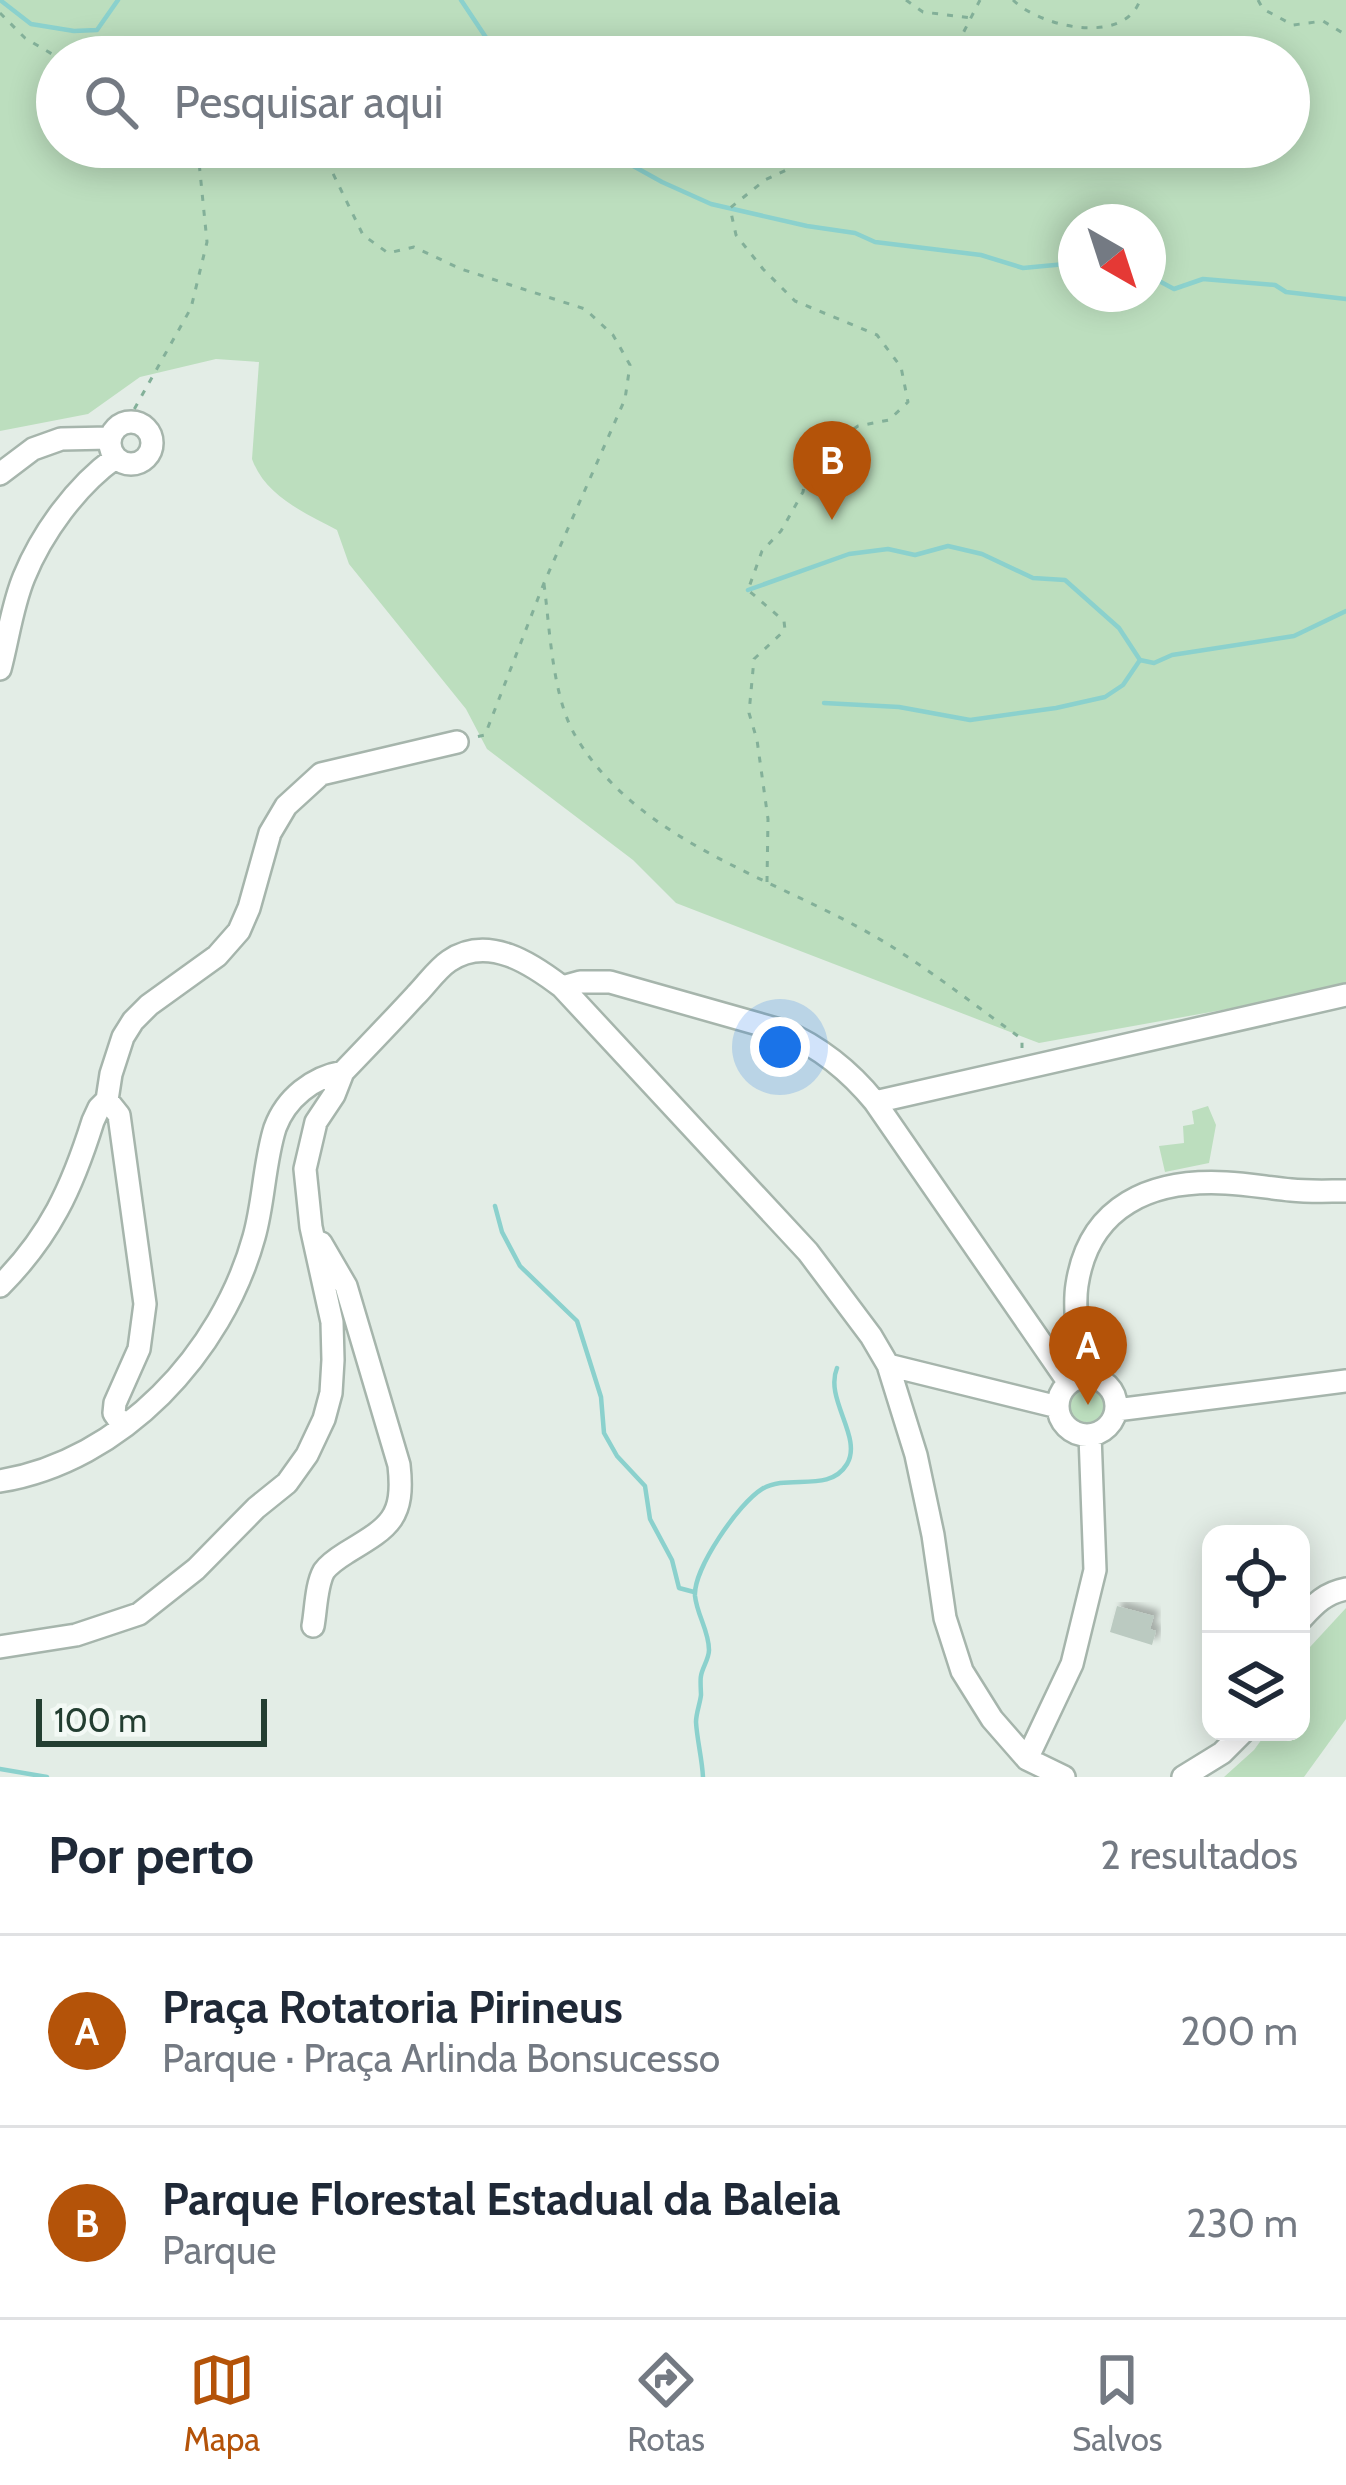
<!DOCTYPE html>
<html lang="pt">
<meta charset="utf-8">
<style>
body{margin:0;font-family:Cabin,sans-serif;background:#f6f6f7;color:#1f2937}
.controls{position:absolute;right:36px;bottom:36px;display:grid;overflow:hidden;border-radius:24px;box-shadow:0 6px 30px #0003}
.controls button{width:108px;height:108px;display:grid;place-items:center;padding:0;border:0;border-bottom:3px solid #e0e1e3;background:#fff;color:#1f2937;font:60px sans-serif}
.compass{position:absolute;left:1058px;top:204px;width:108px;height:108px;border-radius:50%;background:#fff;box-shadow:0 6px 30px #0003;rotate:141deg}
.scale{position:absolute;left:36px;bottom:30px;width:231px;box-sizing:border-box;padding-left:12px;border:6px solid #233e31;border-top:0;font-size:33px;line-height:42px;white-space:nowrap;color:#233e31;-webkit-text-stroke:9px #f3f9f5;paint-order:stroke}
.you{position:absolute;left:780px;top:1047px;width:42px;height:42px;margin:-30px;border:9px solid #fff;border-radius:50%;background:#1a73e8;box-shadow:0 0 0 18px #1a73e833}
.badge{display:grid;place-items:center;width:78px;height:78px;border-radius:50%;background:#b45309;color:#fff;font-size:39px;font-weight:700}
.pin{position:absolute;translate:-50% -99px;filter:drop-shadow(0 3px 6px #0008)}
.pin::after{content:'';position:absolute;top:63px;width:42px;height:36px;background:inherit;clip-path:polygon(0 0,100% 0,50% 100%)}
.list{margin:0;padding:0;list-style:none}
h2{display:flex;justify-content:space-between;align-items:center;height:156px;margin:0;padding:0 48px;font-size:51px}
h2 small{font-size:39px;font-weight:400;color:#747a83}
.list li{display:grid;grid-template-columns:78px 1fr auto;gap:36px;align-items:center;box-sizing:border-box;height:192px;padding:0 48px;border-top:3px solid #e0e1e3}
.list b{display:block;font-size:45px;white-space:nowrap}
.list p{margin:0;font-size:39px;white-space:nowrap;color:#747a83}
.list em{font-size:39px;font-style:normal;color:#747a83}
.icon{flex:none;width:66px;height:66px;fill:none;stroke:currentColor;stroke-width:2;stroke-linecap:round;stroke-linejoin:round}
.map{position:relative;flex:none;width:1346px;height:1777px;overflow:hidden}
.search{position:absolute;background:#fff;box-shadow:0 6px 30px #0003;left:36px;right:36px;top:36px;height:132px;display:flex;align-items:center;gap:30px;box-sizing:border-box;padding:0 42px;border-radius:66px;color:#747a83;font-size:45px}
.sheet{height:540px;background:#fff}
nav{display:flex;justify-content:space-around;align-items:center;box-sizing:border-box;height:168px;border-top:3px solid #e0e1e3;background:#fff;font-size:33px;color:#747a83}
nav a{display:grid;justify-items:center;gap:6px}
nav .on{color:#b45309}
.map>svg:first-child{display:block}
.green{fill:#bcdebe;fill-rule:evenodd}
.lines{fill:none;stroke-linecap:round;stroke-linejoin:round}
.stream{stroke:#8bd1cd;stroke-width:4.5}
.building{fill:#bbcac1;filter:url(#shadow)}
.minor-casing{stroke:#a6b5ac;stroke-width:26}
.path{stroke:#83b099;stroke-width:3;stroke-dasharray:6 9;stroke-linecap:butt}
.minor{stroke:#fff;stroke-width:21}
</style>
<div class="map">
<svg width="1346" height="1777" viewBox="0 0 1346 1777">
<defs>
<filter id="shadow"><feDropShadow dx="5.5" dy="-5.5" stdDeviation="3" flood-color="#0004"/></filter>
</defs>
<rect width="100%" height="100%" fill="#e3ede6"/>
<path class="green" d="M0 0H1346V984L1294 997 1039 1043 676 903 633 860 487 749 466 709 349 564 337 530C305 513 265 496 252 459L259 362 216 359 140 377 88 414 0 431ZM57 57H1289V147H57ZM1076 222H1148V294H1076Z
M1208 1106 1216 1125 1209 1163 1165 1172 1159 1146 1184 1143 1183 1126 1194 1124 1192 1111Z
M1061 1406a27 27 0 1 1 54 0a27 27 0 1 1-54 0Z
M1346 1608V1719L1304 1777H1224L1254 1750 1267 1732H1301V1667L1310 1647Z"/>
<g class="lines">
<path class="stream" d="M0 0 31 24 74 31 97 30 118 0
M461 0 499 57
M599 147 662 182 711 204 807 226 855 233 875 242 981 255 1023 268 1076 263
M1148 275 1174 289 1203 279 1275 285 1286 292 1346 299
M748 590 849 554 888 549 915 555 948 546 982 554 1033 578 1065 580 1119 628 1140 660
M824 703 899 707 970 720 1056 708 1105 697 1123 685 1140 660 1154 663 1172 655 1294 636 1346 611
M495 1206 502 1232 520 1266 577 1321 601 1397 604 1433 617 1456 645 1486 650 1519 672 1560 679 1588 694 1592
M0 1769 47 1777
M703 1777C702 1758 697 1740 696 1722 696 1713 700 1704 701 1695 701 1692 700 1679 701 1676 702 1668 709 1659 709 1650 709 1631 697 1615 695 1596 693 1569 739 1503 762 1489 788 1473 829 1494 847 1464 863 1437 824 1399 837 1368"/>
</g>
<path class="building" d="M1117 1606 1154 1616 1150 1629 1156 1631 1152 1645 1110 1632Z"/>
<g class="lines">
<defs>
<path id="minor" d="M110 443a21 21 0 1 1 42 0a21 21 0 1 1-42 0Z
M0 474 33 449 61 439 110 438
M0 669C8 639 12 606 24 577 42 533 76 486 115 458
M562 987 580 982H610L783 1031C820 1047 849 1070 875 1102L1069 1383
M107 1100 119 1115 145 1304 139 1349 115 1403 114 1413 123 1426
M875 1102 1346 995
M0 1286C50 1236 72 1188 93 1121L99 1108 107 1100 111 1074 123 1037 133 1021 149 1005 217 956 239 931 249 908 270 833 286 806 321 774 457 742
M888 1365 1058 1407
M1082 1377C1080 1351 1073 1310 1077 1285 1089 1205 1152 1179 1226 1183 1248 1184 1269 1188 1291 1190 1309 1192 1328 1191 1346 1191
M1058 1406a29 29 0 1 1 58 0a29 29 0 1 1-58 0Z
M1116 1410 1346 1381
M0 1481C122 1461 222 1353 254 1237 264 1202 264 1163 275 1128 286 1098 313 1077 343 1072
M1301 1619C1315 1604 1325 1593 1346 1589
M313 1626C316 1610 316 1585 324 1571 330 1563 338 1558 346 1553 389 1527 405 1519 399 1465L346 1286 321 1243
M0 1647 76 1635 139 1614 196 1569 256 1508 287 1483 307 1455 324 1419 331 1393 333 1360 332 1322 311 1227 305 1169 316 1122 334 1095 343 1072C368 1046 392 1021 416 995 426 985 437 969 449 961 488 934 532 964 562 987L808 1252 871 1336 888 1365 916 1455 933 1535 945 1618 962 1671 992 1719 1027 1759 1064 1777
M1027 1759 1072 1664 1095 1570 1090 1435
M1183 1777 1222 1753 1243 1732"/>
</defs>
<use href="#minor" class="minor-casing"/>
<path class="path" d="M906 0 923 12 972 18
M1013 0C1040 27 1124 46 1140 0
M1258 0 1263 9 1293 25 1323 21 1346 35
M0 13 25 38 57 57
M114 57 183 39 242 57
M948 57 955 49 980 0
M320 147 363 235 388 253 414 247 461 269 585 309 613 335 630 365 625 399 544 583 485 735 476 737
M127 422 191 308 207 242 199 162 193 147
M544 584C550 629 552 697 576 737 643 849 789 881 894 948 938 976 980 1009 1022 1039V1048
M767 882 768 819 757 740 749 713 754 659 785 630 784 621 748 590 762 551 781 531 803 492 808 461 858 426 889 420 908 402 901 367 877 335 795 301 763 269 736 235 730 208 765 180 835 147"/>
<use href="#minor" class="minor"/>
</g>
</svg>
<div class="controls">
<button><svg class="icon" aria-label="locate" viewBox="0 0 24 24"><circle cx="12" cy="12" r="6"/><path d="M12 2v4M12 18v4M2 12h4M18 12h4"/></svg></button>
<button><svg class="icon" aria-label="layers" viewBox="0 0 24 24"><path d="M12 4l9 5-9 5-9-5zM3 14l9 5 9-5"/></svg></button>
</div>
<svg class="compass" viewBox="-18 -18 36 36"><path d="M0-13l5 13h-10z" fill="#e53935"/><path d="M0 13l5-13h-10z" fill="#747a83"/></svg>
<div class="scale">100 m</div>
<div class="you"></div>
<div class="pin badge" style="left:1088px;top:1405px">A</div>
<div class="pin badge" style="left:832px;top:520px">B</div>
<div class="search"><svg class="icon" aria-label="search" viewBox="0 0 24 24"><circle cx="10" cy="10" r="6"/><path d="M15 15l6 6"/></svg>Pesquisar aqui</div>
</div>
<section class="sheet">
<h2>Por perto<small>2 resultados</small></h2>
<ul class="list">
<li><span class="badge">A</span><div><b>Praça Rotatoria Pirineus</b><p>Parque · Praça Arlinda Bonsucesso</p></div><em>200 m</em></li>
<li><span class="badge">B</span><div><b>Parque Florestal Estadual da Baleia</b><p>Parque</p></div><em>230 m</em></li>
</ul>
</section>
<nav>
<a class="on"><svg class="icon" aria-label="map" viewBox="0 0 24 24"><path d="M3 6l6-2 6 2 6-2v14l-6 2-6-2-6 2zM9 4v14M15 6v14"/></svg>Mapa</a>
<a><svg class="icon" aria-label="directions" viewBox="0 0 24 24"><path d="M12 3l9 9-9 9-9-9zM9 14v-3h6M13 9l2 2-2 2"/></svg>Rotas</a>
<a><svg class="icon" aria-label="saved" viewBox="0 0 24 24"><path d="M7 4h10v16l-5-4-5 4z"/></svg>Salvos</a>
</nav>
